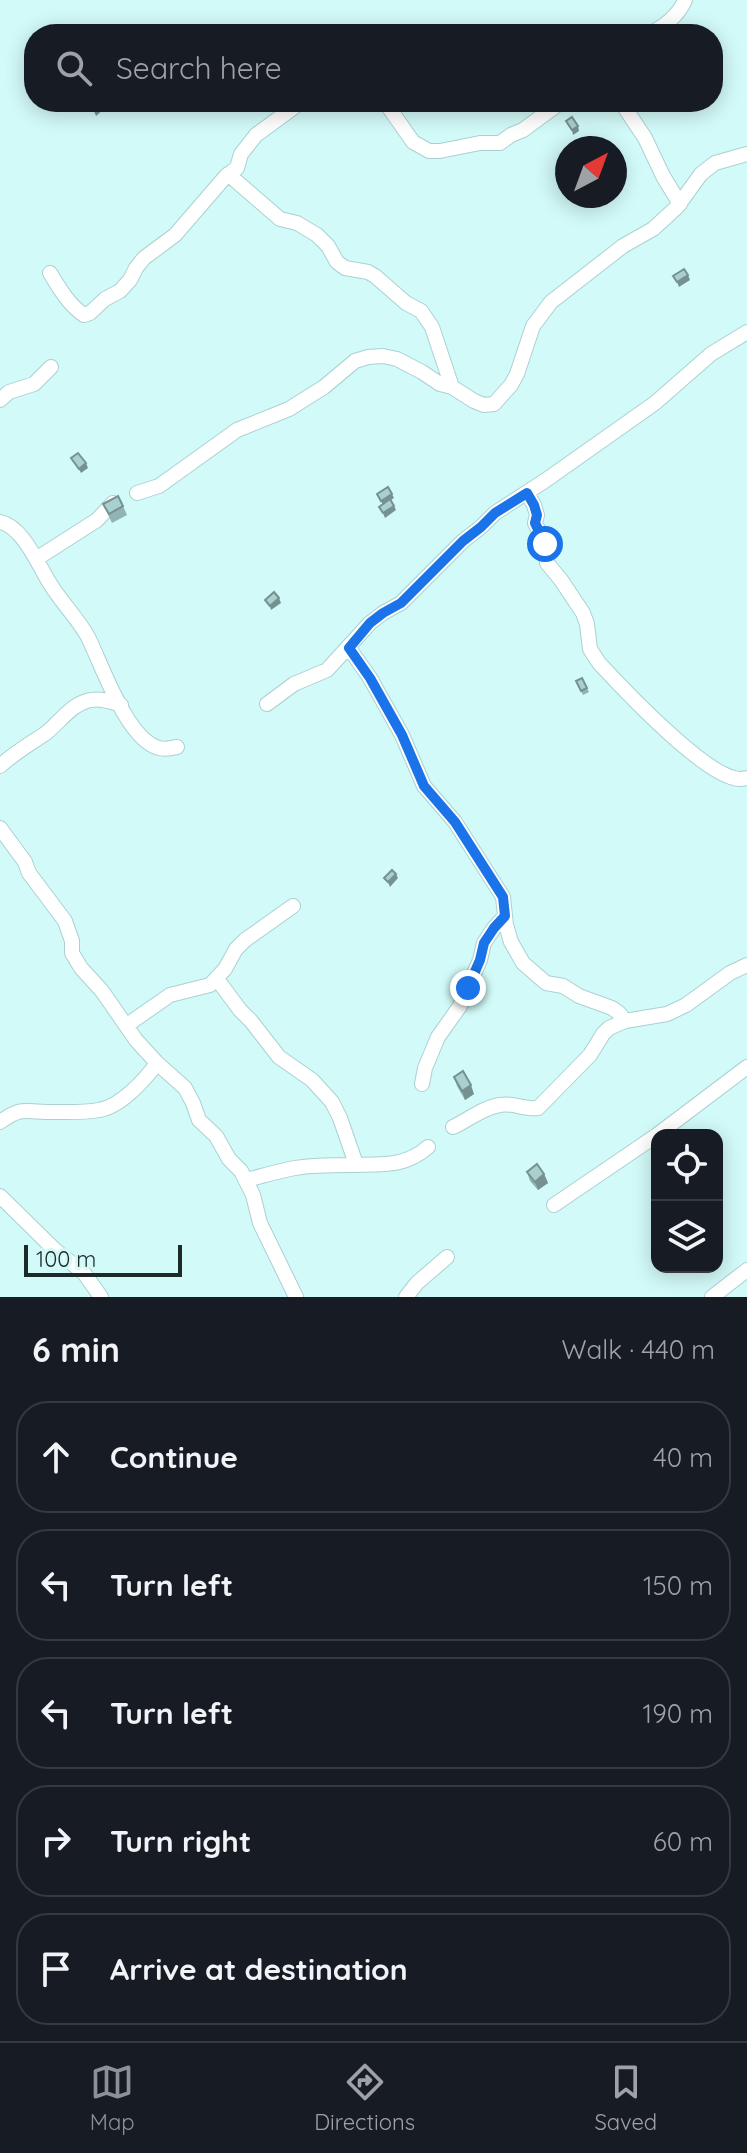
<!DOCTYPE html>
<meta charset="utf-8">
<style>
body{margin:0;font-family:Quicksand,sans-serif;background:#20242c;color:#f1f3f6}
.controls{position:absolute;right:24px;bottom:24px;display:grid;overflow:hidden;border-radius:16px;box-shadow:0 4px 20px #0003}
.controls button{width:72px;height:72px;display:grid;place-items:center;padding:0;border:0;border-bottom:2px solid #363941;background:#171b24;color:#f1f3f6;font:40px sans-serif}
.compass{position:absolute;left:555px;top:136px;width:72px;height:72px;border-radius:50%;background:#171b24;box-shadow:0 4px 20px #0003;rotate:41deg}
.scale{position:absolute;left:24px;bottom:20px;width:158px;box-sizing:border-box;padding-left:8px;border:4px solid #1c2b2a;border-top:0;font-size:22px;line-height:28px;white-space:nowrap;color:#1c2b2a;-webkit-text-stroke:6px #d2faf8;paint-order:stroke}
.stop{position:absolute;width:24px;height:24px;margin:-18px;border:6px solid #1a73e8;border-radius:50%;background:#fff}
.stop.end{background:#1a73e8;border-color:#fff;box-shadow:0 2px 8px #0008}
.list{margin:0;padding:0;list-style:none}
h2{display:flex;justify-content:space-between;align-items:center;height:104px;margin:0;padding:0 32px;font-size:34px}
h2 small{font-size:26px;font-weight:400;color:#9ea1a6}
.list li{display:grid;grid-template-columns:52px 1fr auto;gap:24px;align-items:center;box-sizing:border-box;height:112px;margin:0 16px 16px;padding:0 16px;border:2px solid #363941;border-radius:32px}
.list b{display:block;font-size:30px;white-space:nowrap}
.list em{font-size:26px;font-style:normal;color:#9ea1a6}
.icon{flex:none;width:44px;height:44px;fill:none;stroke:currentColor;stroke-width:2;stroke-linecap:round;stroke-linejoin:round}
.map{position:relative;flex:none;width:747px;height:1297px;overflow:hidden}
.search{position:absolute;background:#171b24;box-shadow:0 4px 20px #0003;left:24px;right:24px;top:24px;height:88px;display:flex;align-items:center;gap:20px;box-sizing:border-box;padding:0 28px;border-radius:32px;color:#9ea1a6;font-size:30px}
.sheet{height:744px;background:#171b24}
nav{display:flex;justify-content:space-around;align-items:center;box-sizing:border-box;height:112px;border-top:2px solid #363941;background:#171b24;font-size:22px;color:#9ea1a6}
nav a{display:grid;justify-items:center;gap:4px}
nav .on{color:#8c9099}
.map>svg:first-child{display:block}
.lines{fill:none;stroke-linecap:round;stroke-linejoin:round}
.minor-casing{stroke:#aad1d0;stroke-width:16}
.minor{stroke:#fff;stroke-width:14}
.wall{fill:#91b3b1}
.shaded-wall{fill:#769290}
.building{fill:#a9d0ce;stroke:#769290;stroke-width:2}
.route{stroke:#1a73e8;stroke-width:10}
</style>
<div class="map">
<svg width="747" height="1297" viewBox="0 0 747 1297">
<rect width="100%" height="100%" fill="#d2faf8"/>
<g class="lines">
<defs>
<path id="minor" d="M648 34C663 28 679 15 685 0
M385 102 413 142 429 151H440L480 143H500L511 135 523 130 561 102
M621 102 645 138 663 176 680 204
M228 174 280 219 297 223 317 235 328 246 337 262 345 268 368 272 375 276 406 303 421 311 432 327 452 387
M50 273C59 288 69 305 84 315L90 313 105 299 120 291 130 280 136 268 144 258 175 235 226 176 237 168 241 154 256 135 301 102
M0 400 9 392 34 384 51 367
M137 493 159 486 237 430 289 409 324 387 355 361 368 357 383 356 397 359 422 372 440 384 452 387 474 401 484 405 494 404 511 385 517 374 533 326 551 302 623 246 653 229 677 207 701 174 715 163 747 154
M527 493 534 505 537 515 535 523 545 544 547 563 561 580 583 613 587 624 590 649 599 663C625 691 700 770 734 778 740 780 742 779 747 778
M0 522C22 526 38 564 49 582 60 601 77 617 88 637 102 665 127 740 159 748 165 750 171 748 177 747
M36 559 97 520 113 503
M349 648 370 678 402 735 424 786 455 822 503 897 506 925 511 942 523 963 546 983 563 986 579 996 612 1008 619 1013 625 1021
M267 704 294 684 327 670 370 623 383 613 401 603 463 541 481 527 495 513 546 480 655 403 711 354 747 332
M0 766C14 753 30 744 46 733 60 722 72 703 91 700 102 698 111 702 121 705
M0 828 25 862 29 873 65 921 72 941V953L81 968 102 991 136 1040 157 1063 185 1088 193 1103 199 1120 216 1136 229 1159 241 1171 253 1195 260 1223 296 1297
M217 979 240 1010 251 1021 279 1057 312 1080 332 1102 340 1118 356 1164
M127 1025 170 995 210 985 225 969 236 949 245 940 293 906
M422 1084 425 1068 438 1037 460 1006 480 960 484 943 494 928 505 916
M0 1122C23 1106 23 1112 48 1112 64 1112 83 1113 99 1110 120 1107 145 1080 157 1063
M453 1127C468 1120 484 1107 500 1105 513 1102 525 1110 538 1108L590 1055 603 1034 609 1028 625 1021 667 1014 686 1005 730 973 747 965
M657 1135 747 1067
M246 1180C262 1176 279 1171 295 1168 313 1165 333 1165 351 1165 380 1164 404 1168 428 1147
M0 1196 55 1250 84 1273 101 1297
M554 1205 657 1135
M406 1297 417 1283 447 1257
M712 1297 747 1270"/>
</defs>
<use href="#minor" class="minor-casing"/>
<use href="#minor" class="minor"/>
</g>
<path class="wall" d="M103 504 123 506 127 515 112 523Z
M582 678 589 692 583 695 576 681Z
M454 1077 474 1094 465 1100 457 1086Z
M527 1172 544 1174 548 1183 538 1190 530 1181Z"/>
<path class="shaded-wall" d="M104 103 106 107 96 116 94 111Z
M578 126 579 131 573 135 572 130Z
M688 275 690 280 679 287 677 282Z
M86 463 88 468 81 473 79 469Z
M392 494 394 498 383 505 381 501Z
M394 506 396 510 385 518 383 513Z
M279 598 281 603 271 610 270 606Z
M396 874 398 878 390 887 388 882Z
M471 1085 474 1094 465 1100 462 1091Z
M544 1174 548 1183 538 1190 535 1182Z"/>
<path class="building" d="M94 102H103L104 103 94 111 89 106Z
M572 117 578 126 572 130 566 121Z
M684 269 688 275 677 282 673 276Z
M78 453 86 463 79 469 71 458Z
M388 487 392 494 381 501 377 494Z
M118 496 123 506 109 514 103 504Z
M390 499 394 506 383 513 379 507Z
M274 592 279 598 270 606 265 600Z
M582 678 587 688 581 691 576 681Z
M392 870 396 874 388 882 384 878Z
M463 1071 471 1085 462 1091 454 1077Z
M537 1164 544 1174 535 1182 527 1172Z"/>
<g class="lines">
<path class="route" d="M468 988 480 960 484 943 494 928 505 916 503 897 455 822 424 786 402 735 370 678 349 648 370 623 383 613 401 603 463 541 481 527 495 513 527 493 534 505 537 515 535 523 545 544"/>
</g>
</svg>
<div class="controls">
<button><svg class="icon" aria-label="locate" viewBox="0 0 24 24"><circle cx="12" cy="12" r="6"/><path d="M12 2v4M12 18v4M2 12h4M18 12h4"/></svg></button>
<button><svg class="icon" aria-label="layers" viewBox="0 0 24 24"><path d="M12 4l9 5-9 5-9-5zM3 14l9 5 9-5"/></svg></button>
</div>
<svg class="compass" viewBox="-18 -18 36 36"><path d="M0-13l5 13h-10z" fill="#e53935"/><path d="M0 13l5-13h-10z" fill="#9ea1a6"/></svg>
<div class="scale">100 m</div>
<div class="stop" style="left:545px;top:544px"></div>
<div class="stop end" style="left:468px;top:988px"></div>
<div class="search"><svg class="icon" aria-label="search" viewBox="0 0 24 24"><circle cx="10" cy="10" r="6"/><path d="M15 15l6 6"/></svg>Search here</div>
</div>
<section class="sheet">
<h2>6 min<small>Walk · 440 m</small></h2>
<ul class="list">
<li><svg class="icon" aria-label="ahead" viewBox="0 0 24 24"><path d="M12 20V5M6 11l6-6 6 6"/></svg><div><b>Continue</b></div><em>40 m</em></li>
<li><svg class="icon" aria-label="left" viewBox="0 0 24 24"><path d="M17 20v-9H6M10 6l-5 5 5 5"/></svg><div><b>Turn left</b></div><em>150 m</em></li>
<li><svg class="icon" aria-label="left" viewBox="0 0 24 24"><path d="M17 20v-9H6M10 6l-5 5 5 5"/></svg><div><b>Turn left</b></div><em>190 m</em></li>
<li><svg class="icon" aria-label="right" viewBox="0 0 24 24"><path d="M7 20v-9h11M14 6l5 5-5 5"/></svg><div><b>Turn right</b></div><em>60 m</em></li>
<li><svg class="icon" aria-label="arrive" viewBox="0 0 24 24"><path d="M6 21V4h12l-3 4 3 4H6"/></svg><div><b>Arrive at destination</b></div></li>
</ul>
</section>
<nav>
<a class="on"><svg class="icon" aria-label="map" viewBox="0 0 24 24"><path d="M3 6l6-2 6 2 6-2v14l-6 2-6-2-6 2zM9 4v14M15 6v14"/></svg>Map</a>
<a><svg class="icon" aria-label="directions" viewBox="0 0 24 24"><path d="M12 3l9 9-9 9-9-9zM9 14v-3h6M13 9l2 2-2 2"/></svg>Directions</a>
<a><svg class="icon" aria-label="saved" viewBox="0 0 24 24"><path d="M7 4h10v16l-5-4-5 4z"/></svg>Saved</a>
</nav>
